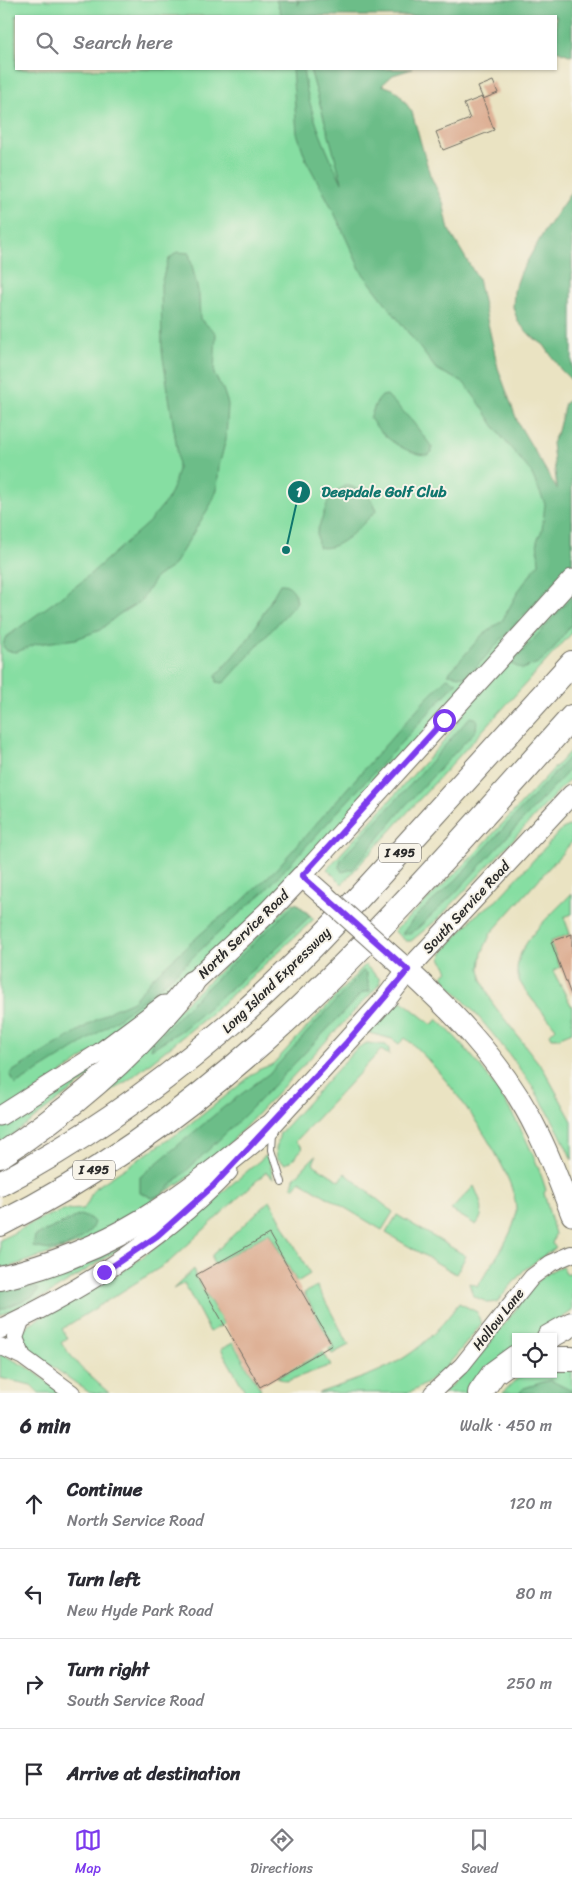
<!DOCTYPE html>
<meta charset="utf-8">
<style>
body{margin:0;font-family:Sriracha,sans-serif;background:#f7f7f7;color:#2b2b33}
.controls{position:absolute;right:15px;bottom:15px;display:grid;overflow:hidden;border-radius:0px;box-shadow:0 1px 4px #0004}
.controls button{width:45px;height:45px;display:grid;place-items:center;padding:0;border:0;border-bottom:1px solid #e1e1e2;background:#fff;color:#2b2b33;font:25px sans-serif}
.stop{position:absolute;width:15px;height:15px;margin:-11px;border:4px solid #7c3aed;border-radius:50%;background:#fff}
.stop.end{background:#7c3aed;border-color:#fff;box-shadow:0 1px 5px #0008}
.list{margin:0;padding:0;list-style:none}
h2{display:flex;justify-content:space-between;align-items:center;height:65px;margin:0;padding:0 20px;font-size:21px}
h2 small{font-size:16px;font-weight:400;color:#7c7c81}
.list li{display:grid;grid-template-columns:32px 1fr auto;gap:15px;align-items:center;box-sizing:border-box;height:90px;padding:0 20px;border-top:1px solid #e1e1e2}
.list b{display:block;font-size:19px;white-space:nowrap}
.list p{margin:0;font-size:16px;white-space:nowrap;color:#7c7c81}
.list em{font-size:16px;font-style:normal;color:#7c7c81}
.icon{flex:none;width:28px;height:28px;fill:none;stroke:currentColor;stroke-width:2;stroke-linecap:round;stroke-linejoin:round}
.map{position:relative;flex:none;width:572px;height:1393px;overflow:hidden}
.search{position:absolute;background:#fff;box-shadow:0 1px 4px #0004;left:15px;right:15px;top:15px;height:55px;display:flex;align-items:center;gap:12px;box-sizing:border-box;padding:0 18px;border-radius:0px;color:#7c7c81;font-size:19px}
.sheet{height:425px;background:#fff}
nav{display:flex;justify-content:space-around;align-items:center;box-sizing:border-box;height:70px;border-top:1px solid #e1e1e2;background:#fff;font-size:14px;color:#7c7c81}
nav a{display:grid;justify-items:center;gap:2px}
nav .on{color:#7c3aed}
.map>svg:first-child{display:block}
.green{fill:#86dea2;stroke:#588466}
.forest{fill:#6cbd88;stroke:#4c745a}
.building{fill:#deb196}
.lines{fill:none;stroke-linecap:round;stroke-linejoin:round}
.service-casing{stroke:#6e6b60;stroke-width:8}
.tertiary-casing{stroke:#6e6b60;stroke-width:18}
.secondary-casing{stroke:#6e6b60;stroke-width:21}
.primary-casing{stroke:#6e6b60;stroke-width:23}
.motorway-casing{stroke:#6e6b60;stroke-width:26}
.service{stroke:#fff;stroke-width:6}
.tertiary{stroke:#fff;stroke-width:16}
.secondary{stroke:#fff;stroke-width:19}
.primary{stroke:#fff;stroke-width:21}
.motorway{stroke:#fff;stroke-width:24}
.primary-bridge-casing{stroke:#6e6b60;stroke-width:23;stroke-linecap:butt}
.primary-bridge{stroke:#fff;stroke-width:21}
.route{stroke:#7c3aed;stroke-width:6}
.labels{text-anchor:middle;stroke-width:4;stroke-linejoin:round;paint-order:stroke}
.shield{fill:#f7f3e8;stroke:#686764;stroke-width:1}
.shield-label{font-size:12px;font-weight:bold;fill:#2b2b2b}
.street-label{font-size:14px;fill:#2b2b2b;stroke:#f7f3e8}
.leader{fill:none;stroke:#0f766e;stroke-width:2}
.callout-dot{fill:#0f766e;stroke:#f7f3e8;stroke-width:2}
.mark-label{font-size:15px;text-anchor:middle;font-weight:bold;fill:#fff}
.callout-label{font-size:15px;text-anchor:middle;font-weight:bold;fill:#0f766e;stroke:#f7f3e8;stroke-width:4;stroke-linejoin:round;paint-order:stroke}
</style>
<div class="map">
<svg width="572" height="1393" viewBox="0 0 572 1393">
<rect width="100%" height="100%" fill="#f7f3e8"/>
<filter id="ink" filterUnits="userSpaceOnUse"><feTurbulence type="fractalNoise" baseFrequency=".02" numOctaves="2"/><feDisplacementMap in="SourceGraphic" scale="10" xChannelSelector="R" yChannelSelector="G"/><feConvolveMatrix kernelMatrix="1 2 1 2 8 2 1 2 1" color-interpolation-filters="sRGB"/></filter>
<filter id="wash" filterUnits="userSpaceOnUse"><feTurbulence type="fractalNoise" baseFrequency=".0096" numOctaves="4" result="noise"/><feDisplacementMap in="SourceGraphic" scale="20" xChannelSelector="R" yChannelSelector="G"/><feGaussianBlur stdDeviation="1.12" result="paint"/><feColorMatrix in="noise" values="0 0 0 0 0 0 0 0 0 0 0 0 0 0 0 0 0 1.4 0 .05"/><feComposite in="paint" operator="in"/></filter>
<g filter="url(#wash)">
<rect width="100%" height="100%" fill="#eae3c2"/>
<path class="green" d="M0 0H299L297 16H16V69H310L354 218 572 520V579L192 983 0 1116Z
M572 592V633L342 884 327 869 444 741 472 701Z
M572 749V777L438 919 411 941H406L394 931 464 865Z
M568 826 572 827V842L491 933 482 953 480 968 482 980 493 1004 544 1070 572 1121V1160C543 1091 497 1036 446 981L443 975 448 971 441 958 442 953 475 916 496 901 561 830Z
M572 893V914L564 917 570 934 550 942 560 967 553 971 572 1007V1032L558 1038H552L550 1034 556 1028C545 1014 529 998 520 982 505 951 553 914 572 893Z
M292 903 298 904 314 919 213 1012 130 1079 47 1132Z
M365 965 379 978 380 984 213 1161 95 1238 0 1270V1240L42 1218 65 1210 83 1209C90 1203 89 1195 95 1188L186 1128 258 1070 273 1064Z
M402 1001 432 1025 437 1019C485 1064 527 1127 546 1190L544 1193 555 1234 552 1244 556 1247 524 1270 497 1302 489 1303 473 1296 469 1283 478 1286C489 1267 515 1234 516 1212 518 1169 439 1064 405 1038L399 1044 392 1039 369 1033 391 1006Z
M367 1043 386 1045 389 1049V1055L381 1050 296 1141 303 1148 291 1161 285 1164 277 1158 276 1149 280 1133 356 1049Z
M104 1060 107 1064 0 1144V1121Z
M265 1156H269L273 1179 266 1172 169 1262 62 1329 68 1338 61 1343 80 1367 109 1393H90L27 1349 22 1342V1331L29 1324 125 1270 171 1236Z
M315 1156H316L313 1164 340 1181 345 1173 393 1212 382 1230 300 1181 294 1188 292 1186 294 1178Z
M474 1186C480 1200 487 1212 476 1225L451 1210Z
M270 1200 310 1274 297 1282 269 1233 214 1264 212 1260V1255Z
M397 1215 466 1256 456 1274 386 1233Z
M126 1245 47 1295 0 1315V1283L54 1271Z
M562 1266 566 1274 572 1272V1311L534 1337H516V1348L473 1393H442C467 1374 487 1347 506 1322 522 1302 537 1274 562 1266Z
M194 1269 195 1276 224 1324 210 1332 184 1283 173 1289Z
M317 1286 349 1345 332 1354 329 1349 333 1346 304 1293Z
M459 1303 477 1312 481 1324C460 1350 441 1380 408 1393H318C385 1370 415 1363 459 1303Z
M233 1343 261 1390 242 1393 245 1391 221 1349Z
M323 1352 331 1365 287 1381 277 1378Z
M0 1353 32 1370 62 1393H39L31 1385 0 1378Z
M553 1364H572V1393H503C522 1371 525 1374 553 1374Z"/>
<path class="forest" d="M276 0H297L298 5 299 0H572V56L556 50V16H282Z
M292 69H303C307 104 325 151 342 182L310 69H412L393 75 382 85 393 89 400 95 412 112 430 175 443 202 449 230 478 279 498 368 518 423 557 489 552 443 558 431 565 403 572 398V562L467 677 448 674 483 634 502 621 519 590 539 563 537 541 542 530 545 504 531 472 500 435 480 404 464 383 436 369 361 271 332 208 306 160 297 133Z
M572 191V381L561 370 544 345 531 336 518 322 513 307 514 291 521 272 545 230Z
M177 252 189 253 199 295 200 319 216 333 214 374 223 389 228 404 226 439 219 466 217 490 211 504 173 566 156 577 141 601 118 615 100 630 76 639 36 644 17 652 7 651 3 646 5 638 80 583 149 522 167 500 174 484 178 469 177 449 162 351 161 284 168 260Z
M387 395 412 421 432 447V452L427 455C405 454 381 436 370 418L376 403 382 396Z
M346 485C358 488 374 497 376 511 362 524 339 553 318 547L317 532 330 496Z
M280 584C291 583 296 593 297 602L227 680 223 683 217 682 216 676 251 635Z
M572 597V624L551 652 538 663 522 669 511 664Z
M447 678 457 682 264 892C224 925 189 964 148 996 107 1029 60 1058 15 1085L10 1073 112 1010 133 1001 153 977 214 922 240 903 277 868 426 699Z
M470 717 477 719 476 730 405 806 353 869 342 872 339 867 341 859 412 783Z
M572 754V767L454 894 418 928 411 933 402 934 415 917 456 880Z
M296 903 310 916 257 966 182 1030 151 1049 152 1044 193 1001Z
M363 971 366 973 370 991 362 993 247 1113 161 1195 152 1198 140 1192V1177L224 1107 271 1072Z
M80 1215 91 1219 94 1222C91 1237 67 1248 53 1250 47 1250 39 1248 33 1247L35 1236Z
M23 1284 39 1289 34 1296 0 1310V1287Z
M550 1380 572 1391V1393H519L524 1388Z"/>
<g id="blocks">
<path class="building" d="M493 81 498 93 483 99 478 87Z
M482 97 494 130 443 150 436 132 470 119 464 104Z
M572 934V995H571L551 942Z
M269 1234 332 1345 260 1387 196 1275Z"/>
</g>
</g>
<g filter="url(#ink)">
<use href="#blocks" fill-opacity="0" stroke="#6e6b60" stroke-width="1"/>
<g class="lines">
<defs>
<path id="service" d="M273 1133 272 1150 282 1182"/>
<path id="tertiary" d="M22 1318 15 1338 23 1357
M0 1346 23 1357 72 1393
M432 1393 462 1365 532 1277 551 1263 572 1254"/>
<path id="secondary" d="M302 876 572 579
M408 970 572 794
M0 1116 101 1052 164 1005
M0 1329C84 1289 163 1239 228 1171"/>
<path id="primary" d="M387 952C445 1003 503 1060 537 1131 551 1158 561 1187 572 1215
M192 983 268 912 302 876 327 898
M268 1128 385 1000 408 970"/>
<path id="motorway" d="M0 1156C73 1108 138 1052 192 983
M0 1184C78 1143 152 1091 219 1034 286 978 345 913 404 848 460 787 516 725 572 663
M0 1224C234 1108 401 907 572 717
M0 1278C115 1251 179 1201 268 1128
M549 1337 572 1324
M553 1359H572
M480 1393 494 1373 516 1357"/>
</defs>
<use href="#service" class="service-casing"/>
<use href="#tertiary" class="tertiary-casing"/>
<use href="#secondary" class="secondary-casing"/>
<use href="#primary" class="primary-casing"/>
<use href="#motorway" class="motorway-casing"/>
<use href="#service" class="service"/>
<use href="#tertiary" class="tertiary"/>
<use href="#secondary" class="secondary"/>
<use href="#primary" class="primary"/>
<use href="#motorway" class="motorway"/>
<defs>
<path id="primary-bridge" d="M327 898 387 952"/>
</defs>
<use href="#primary-bridge" class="primary-bridge-casing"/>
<use href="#primary-bridge" class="primary-bridge"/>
</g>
</g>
<g class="lines" filter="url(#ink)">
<path class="route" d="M104 1272 157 1236 213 1186 347 1042 408 970 302 876 444 720"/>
</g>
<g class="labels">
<g class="shield">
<rect x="379" y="843.5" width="42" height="19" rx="4"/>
<rect x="73" y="1160.5" width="42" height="19" rx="4"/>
</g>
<g class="shield-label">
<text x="400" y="857">I 495</text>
<text x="94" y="1174">I 495</text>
</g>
<g class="street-label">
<text transform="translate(466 907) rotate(-47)" y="5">South Service Road</text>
<text transform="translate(243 934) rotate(-44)" y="5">North Service Road</text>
<text transform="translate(276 980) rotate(-44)" y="5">Long Island Expressway</text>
<text transform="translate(498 1319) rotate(-52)" y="5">Hollow Lane</text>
</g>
</g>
<path class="leader" d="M286 550L299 492"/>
<g class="callout-dot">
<circle cx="286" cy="550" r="5"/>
<circle cx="299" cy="492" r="12"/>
</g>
<g class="mark-label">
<text x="299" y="497">1</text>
</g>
<g class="callout-label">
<text x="384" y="497">Deepdale Golf Club</text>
</g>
</svg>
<div class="controls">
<button><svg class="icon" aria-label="locate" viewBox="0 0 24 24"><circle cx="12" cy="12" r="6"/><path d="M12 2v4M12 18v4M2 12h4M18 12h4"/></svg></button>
</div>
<div class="stop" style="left:444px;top:720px"></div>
<div class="stop end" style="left:104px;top:1272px"></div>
<div class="search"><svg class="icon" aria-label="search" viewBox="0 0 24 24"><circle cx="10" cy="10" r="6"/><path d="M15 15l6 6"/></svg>Search here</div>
</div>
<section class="sheet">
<h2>6 min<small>Walk · 450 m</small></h2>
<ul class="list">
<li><svg class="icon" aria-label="ahead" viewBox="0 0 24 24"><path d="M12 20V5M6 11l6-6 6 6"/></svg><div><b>Continue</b><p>North Service Road</p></div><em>120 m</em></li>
<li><svg class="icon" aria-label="left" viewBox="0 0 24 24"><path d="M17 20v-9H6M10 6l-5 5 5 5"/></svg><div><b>Turn left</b><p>New Hyde Park Road</p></div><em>80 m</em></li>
<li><svg class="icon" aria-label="right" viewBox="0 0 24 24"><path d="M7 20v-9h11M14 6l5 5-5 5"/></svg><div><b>Turn right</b><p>South Service Road</p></div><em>250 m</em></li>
<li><svg class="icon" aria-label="arrive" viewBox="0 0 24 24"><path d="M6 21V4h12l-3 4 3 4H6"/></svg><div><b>Arrive at destination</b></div></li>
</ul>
</section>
<nav>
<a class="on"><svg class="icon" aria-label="map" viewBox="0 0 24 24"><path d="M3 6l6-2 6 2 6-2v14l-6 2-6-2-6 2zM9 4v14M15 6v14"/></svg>Map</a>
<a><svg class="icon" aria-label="directions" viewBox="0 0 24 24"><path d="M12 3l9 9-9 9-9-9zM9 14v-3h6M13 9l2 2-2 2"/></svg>Directions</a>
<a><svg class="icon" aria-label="saved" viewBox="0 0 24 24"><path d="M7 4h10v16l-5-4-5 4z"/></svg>Saved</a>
</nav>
